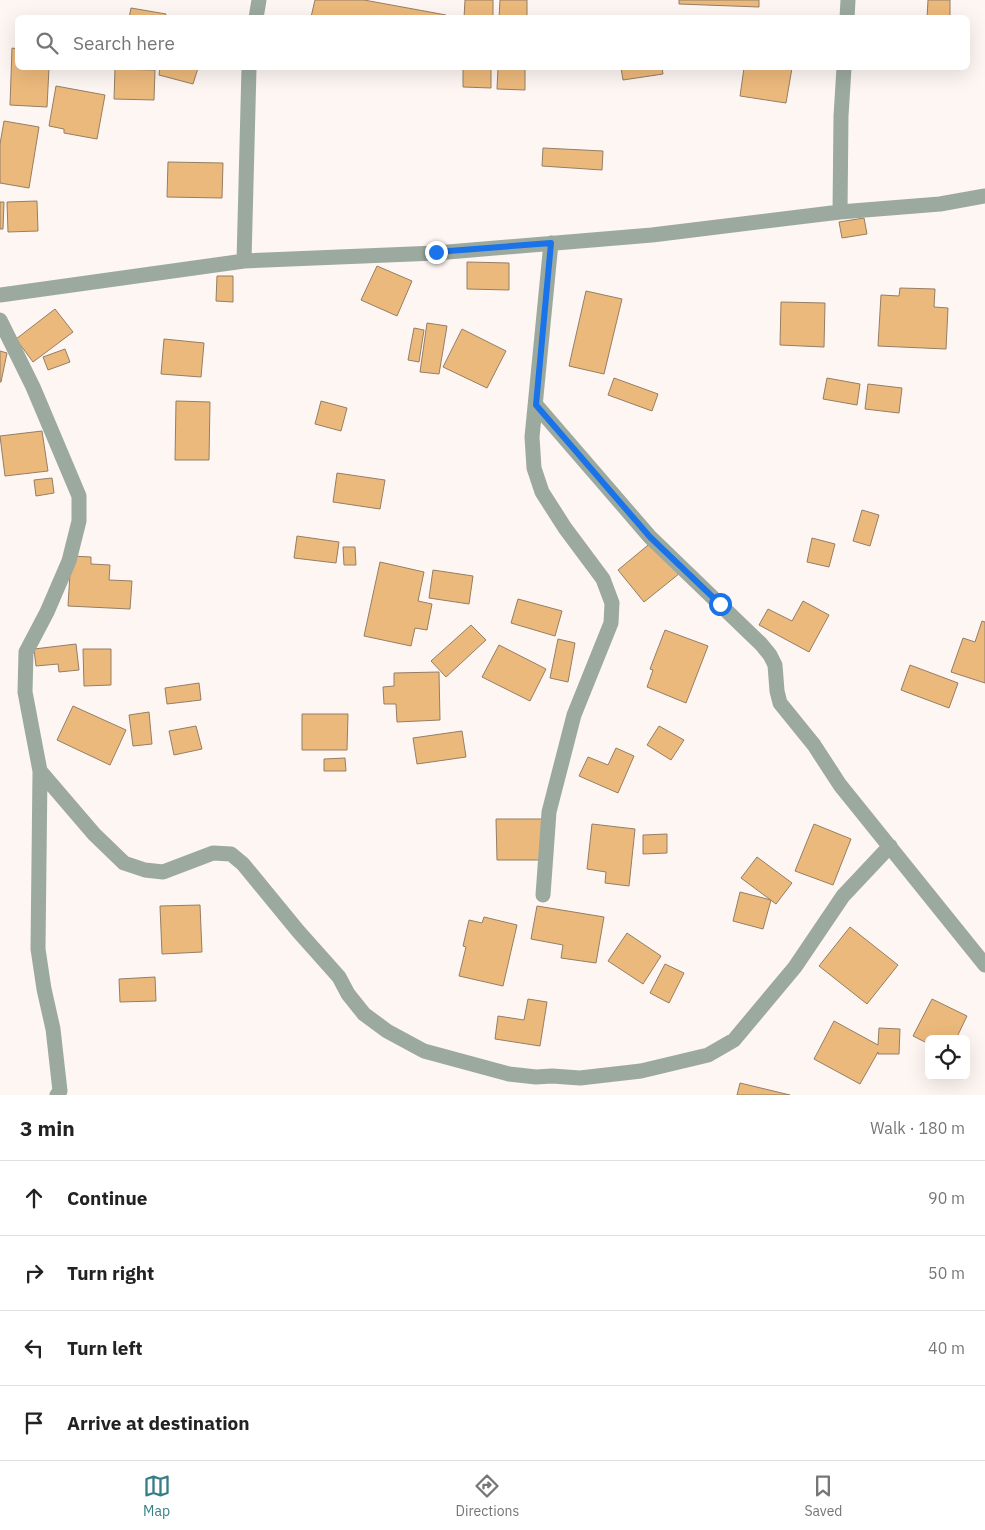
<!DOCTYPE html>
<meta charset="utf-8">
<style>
body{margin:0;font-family:"IBM Plex Sans",sans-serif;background:#f6f6f6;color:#222}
.controls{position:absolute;right:15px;bottom:15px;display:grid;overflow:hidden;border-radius:8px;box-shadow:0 5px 20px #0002}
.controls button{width:45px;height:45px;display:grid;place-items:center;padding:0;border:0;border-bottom:1px solid #e0e0e0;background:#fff;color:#222;font:25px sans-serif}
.stop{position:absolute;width:15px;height:15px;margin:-11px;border:4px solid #1a73e8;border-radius:50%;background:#fff}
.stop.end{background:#1a73e8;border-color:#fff;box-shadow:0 1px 5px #0008}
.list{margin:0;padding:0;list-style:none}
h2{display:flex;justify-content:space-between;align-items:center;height:65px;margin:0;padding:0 20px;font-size:21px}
h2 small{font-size:16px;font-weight:400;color:#767676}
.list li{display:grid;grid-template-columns:32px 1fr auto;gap:15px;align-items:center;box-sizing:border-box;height:75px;padding:0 20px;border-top:1px solid #e0e0e0}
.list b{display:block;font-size:19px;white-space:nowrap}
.list em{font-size:16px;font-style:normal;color:#767676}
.icon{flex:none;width:28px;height:28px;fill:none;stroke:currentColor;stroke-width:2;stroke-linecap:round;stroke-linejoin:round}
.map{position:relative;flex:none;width:985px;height:1095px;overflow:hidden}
.search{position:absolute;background:#fff;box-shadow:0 5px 20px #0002;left:15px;right:15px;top:15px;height:55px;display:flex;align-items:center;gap:12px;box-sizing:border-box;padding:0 18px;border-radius:8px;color:#767676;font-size:19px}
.sheet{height:365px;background:#fff}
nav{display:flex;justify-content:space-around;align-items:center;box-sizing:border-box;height:70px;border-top:1px solid #e0e0e0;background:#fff;font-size:14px;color:#767676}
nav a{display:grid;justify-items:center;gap:2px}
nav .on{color:#367e85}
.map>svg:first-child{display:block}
.building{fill:#ecb97c;stroke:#957e64}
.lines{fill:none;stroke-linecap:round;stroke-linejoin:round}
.minor{stroke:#9ca99f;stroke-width:15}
.route{stroke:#1a73e8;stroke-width:6}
</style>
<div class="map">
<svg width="985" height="1095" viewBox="0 0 985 1095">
<rect width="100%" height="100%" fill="#fdf6f2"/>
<path class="building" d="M315 0H364L446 15V18H315L311 17Z
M465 0H493V18H464Z
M500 0H527V18H499Z
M679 0H759V7L679 4Z
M928 0H950V18H927Z
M131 8 166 14 165 18H129Z
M12 48 18 49V68H49L47 107 10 105Z
M160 68H198L193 84 159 75Z
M463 68H491V88L463 87Z
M498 68H525V90L497 89Z
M621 68H662L663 74 623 80Z
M744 68H792L786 103 740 96Z
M115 69 155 70 154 100 114 99Z
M56 86 105 95 97 139 64 133V129L49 126Z
M4 121 39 127 29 188 0 183V144Z
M543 148 603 151 602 170 542 166Z
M168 162 223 163 222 198 167 197Z
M37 201 38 231 8 232 7 202Z
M0 202H4L3 229H0Z
M864 218 867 234 842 238 839 222Z
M467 262 509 263V290L467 289Z
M377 266 412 281 397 316 361 300Z
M217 276H233V302L216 301Z
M900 288 935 289 934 307 948 308 946 349 878 346 881 295 899 296Z
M586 291 622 299 604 374 569 366Z
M781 302 825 303 824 347 780 345Z
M55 309 73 332 33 362 16 339Z
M427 323 447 326 439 374 420 372Z
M414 328 424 330 419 362 408 360Z
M462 329 506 351 487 388 443 367Z
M164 339 204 343 201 377 161 374Z
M65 349 70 362 48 370 43 357Z
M0 351 7 353 1 382H0Z
M614 378 658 394 652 411 608 395Z
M827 378 860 384 857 405 823 399Z
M868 384 902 388 899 413 865 409Z
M176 401 210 402 209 460H175Z
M321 401 347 408 341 431 315 424Z
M42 431 48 471 5 476 0 436Z
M337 473 385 480 380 509 333 502Z
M52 478 54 493 36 496 34 480Z
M862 510 879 515 870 546 853 541Z
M297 536 339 542 336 563 294 558Z
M812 538 835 544 829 567 807 562Z
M653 541 680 573 644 602 618 570Z
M343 547H355L356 565H344Z
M71 556 91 557V564L110 565 109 580 132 581 130 609 68 606Z
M380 562 424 572 418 601 432 604 427 630 415 628 411 646 364 636Z
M433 570 473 576 469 604 429 598Z
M518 599 562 611 555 636 511 623Z
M803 601 829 615 809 652 759 625 768 609 792 621Z
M982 621 985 622V683L951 672 963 638 975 642Z
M471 625 486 640 446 677 431 661Z
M665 630 708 646 686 703 647 687 653 670 650 669Z
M558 639 575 643 568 682 550 678Z
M76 644 79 670 59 672 58 664 36 666 34 649Z
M499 645 546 669 530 701 482 677Z
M83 649H111V685L84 686Z
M910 665 958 683 949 708 901 690Z
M439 672 440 720 397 722 396 704H384L383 687 394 686V673Z
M199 683 201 700 167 704 165 688Z
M73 706 126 730 110 765 57 740Z
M149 712 152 744 133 746 129 715Z
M302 714H348L347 750H302Z
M196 726 202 749 174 755 169 731Z
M659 726 684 740 671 760 647 745Z
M462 731 466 757 417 764 413 738Z
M616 748 634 756 618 793 579 776 588 757 608 765Z
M345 758 346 771H324V759Z
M496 819H542L543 860H497Z
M592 824 635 829 629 886 605 883 606 872 587 869Z
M814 824 851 839 833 885 795 871Z
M667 834V853L643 854V835Z
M757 857 792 883 776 904 741 878Z
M740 892 771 900 763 929 733 921Z
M200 905 202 952 162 954 160 906Z
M537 906 604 917 596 963 561 958 563 945 531 939Z
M484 917 517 925 503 986 459 976 466 947 463 946 469 920 482 923Z
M850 927 898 965 867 1004 819 966Z
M627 933 661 956 643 984 608 961Z
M665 964 684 973 669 1003 650 993Z
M155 977 156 1001 120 1002 119 979Z
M528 999 547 1002 540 1046 495 1039 498 1016 524 1020Z
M932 999 967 1016 956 1039H929V1044L913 1036Z
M834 1021 878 1045 879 1028 900 1029 899 1054H878V1052L860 1084 814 1059Z
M740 1083 790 1095H737Z"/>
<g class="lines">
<path class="minor" d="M256 18 259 0
M847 18 848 0
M840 212 841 116 844 68
M244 261 249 68
M0 295 244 261 436 253 652 235 840 212 940 204 985 196
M0 320 33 387 79 496V521L69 561 47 612 26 652 25 692 40 771 38 949 44 989 53 1029 60 1091 57 1095
M536 405 650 537 761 644 770 655 775 665 777 691 780 703 814 745 840 785 985 965
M40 771 94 834 124 863 145 870 163 872 213 853 231 854 243 864 298 931 339 977 348 994 364 1014 387 1031 424 1051 509 1074 536 1077 552 1076 580 1078 641 1071 708 1055 734 1040 795 967 843 896 890 846
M543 895 549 812 574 715 611 623 612 603 603 579 565 528 542 492 534 468 532 437 551 243"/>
</g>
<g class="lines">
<path class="route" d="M436 252 551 243 536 405 650 537 720 604"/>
</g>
</svg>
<div class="controls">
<button><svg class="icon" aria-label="locate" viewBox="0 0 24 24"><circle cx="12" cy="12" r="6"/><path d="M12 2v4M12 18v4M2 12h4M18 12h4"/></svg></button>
</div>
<div class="stop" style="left:720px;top:604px"></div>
<div class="stop end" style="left:436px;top:252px"></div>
<div class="search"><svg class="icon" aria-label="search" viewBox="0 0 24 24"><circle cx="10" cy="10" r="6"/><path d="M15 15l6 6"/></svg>Search here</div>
</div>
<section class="sheet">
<h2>3 min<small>Walk · 180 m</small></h2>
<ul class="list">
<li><svg class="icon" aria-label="ahead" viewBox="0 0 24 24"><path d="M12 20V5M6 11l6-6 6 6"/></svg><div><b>Continue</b></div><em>90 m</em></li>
<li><svg class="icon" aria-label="right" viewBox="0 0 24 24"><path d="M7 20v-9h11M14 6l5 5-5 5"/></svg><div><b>Turn right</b></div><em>50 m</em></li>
<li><svg class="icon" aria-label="left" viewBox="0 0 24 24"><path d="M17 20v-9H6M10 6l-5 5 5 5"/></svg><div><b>Turn left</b></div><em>40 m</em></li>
<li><svg class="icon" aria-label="arrive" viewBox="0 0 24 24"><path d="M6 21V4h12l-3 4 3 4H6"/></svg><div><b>Arrive at destination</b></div></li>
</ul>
</section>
<nav>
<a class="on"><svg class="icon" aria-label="map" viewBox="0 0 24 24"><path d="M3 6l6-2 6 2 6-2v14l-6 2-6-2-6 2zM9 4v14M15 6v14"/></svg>Map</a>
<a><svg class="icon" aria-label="directions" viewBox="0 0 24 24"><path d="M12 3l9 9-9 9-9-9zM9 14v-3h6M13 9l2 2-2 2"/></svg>Directions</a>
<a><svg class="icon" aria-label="saved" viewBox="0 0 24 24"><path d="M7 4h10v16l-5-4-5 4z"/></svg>Saved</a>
</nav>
